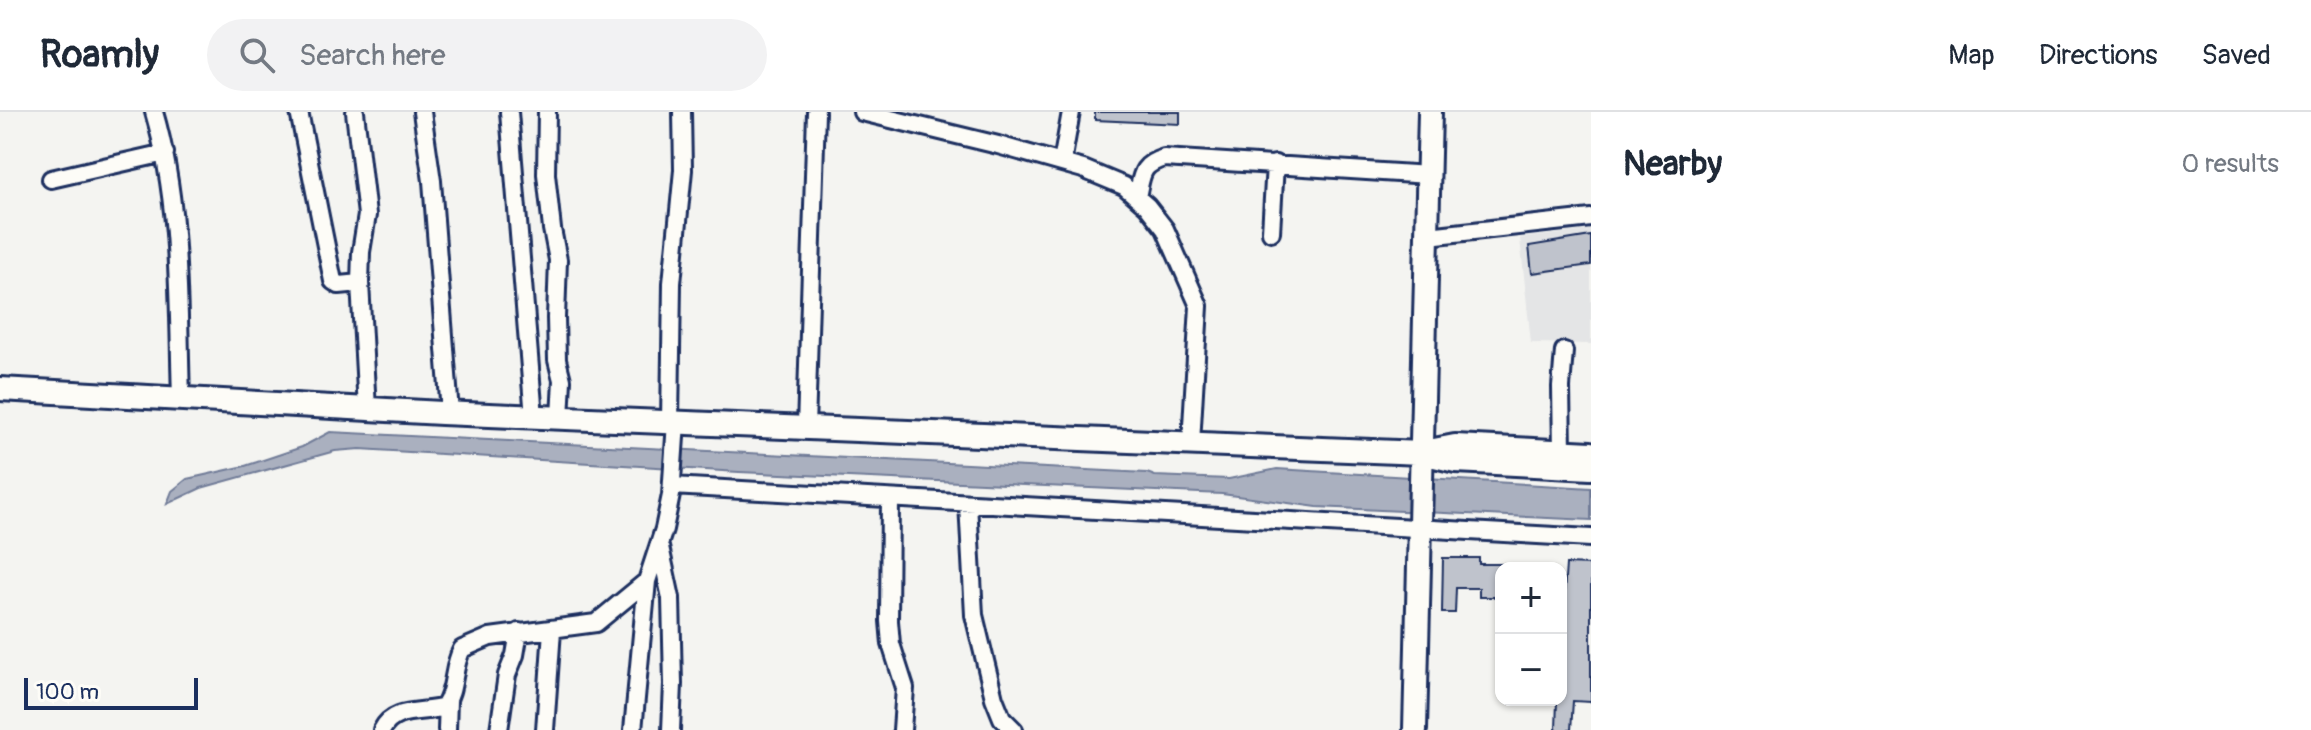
<!DOCTYPE html>
<meta charset="utf-8">
<style>
body{margin:0;font-family:Pangolin,sans-serif;background:#f2f2f3;color:#1f2937}
.controls{position:absolute;right:24px;bottom:24px;display:grid;overflow:hidden;border-radius:16px;box-shadow:0 2px 6px #0004}
.controls button{width:72px;height:72px;display:grid;place-items:center;padding:0;border:0;border-bottom:2px solid #e0e1e3;background:#fff;color:#1f2937;font:40px sans-serif}
.scale{position:absolute;left:24px;bottom:20px;width:174px;box-sizing:border-box;padding-left:8px;border:4px solid #1b2f5e;border-top:0;font-size:22px;line-height:28px;white-space:nowrap;color:#1b2f5e;-webkit-text-stroke:6px #fdfcf7;paint-order:stroke}
.list{margin:0;padding:0;list-style:none}
h2{display:flex;justify-content:space-between;align-items:center;height:104px;margin:0;padding:0 32px;font-size:34px}
h2 small{font-size:26px;font-weight:400;color:#747a83}
.icon{flex:none;width:44px;height:44px;fill:none;stroke:currentColor;stroke-width:2;stroke-linecap:round;stroke-linejoin:round}
.map{position:relative;flex:none;width:1591px;height:618px;overflow:hidden}
header{display:flex;align-items:center;gap:48px;box-sizing:border-box;height:112px;padding:0 40px;background:#fff;border-bottom:2px solid #e0e1e3}
header strong{font-size:38px}
nav{display:flex;gap:44px;margin-inline-start:auto;font-size:28px}
.search{width:560px;height:72px;background:#f2f2f3;display:flex;align-items:center;gap:20px;box-sizing:border-box;padding:0 28px;border-radius:44px;color:#747a83;font-size:30px}
main{display:flex}
aside{flex:1;background:#fff}
.map>svg:first-child{display:block}
.built{fill:#e4e5e6}
.water{fill:#aab0bf;stroke:#717c98;stroke-width:2}
.building{fill:#bfc3cc;stroke:#1b2f5e;stroke-width:2}
.lines{fill:none;stroke-linecap:round;stroke-linejoin:round}
.minor-casing{stroke:#1b2f5e;stroke-width:22}
.major-casing{stroke:#1b2f5e;stroke-width:28}
.minor{stroke:#fdfcf7;stroke-width:16}
.major{stroke:#fdfcf7;stroke-width:22}
</style>
<header>
<strong>Roamly</strong>
<div class="search"><svg class="icon" aria-label="search" viewBox="0 0 24 24"><circle cx="10" cy="10" r="6"/><path d="M15 15l6 6"/></svg>Search here</div>
<nav><a>Map</a><a>Directions</a><a>Saved</a></nav>
</header>
<main>
<div class="map">
<svg width="1591" height="618" viewBox="0 0 1591 618">
<rect width="100%" height="100%" fill="#f4f4f1"/>
<filter id="ink" filterUnits="userSpaceOnUse"><feTurbulence type="fractalNoise" baseFrequency=".0125" numOctaves="2"/><feDisplacementMap in="SourceGraphic" scale="16" xChannelSelector="R" yChannelSelector="G"/><feConvolveMatrix kernelMatrix="1 2 1 2 8 2 1 2 1" color-interpolation-filters="sRGB"/></filter>
<g filter="url(#ink)">
<path class="built" d="M1591 118V232L1531 231 1520 126Z"/>
<path class="water" d="M330 320 1147 361 1155 364 1229 367 1277 357 1591 376V408L1317 395 1222 382 739 360 360 337 335 339 201 376 167 392 172 379 187 367 245 354 302 335Z"/>
<path class="building" d="M1095 0H1180V12L1095 8Z
M1591 124V153L1532 161 1529 134Z
M1443 446H1479V452H1501V485H1479V476H1456L1455 501H1442Z
M1566 452 1591 453V590L1573 589 1571 618H1556L1557 588H1561V526Z"/>
<g class="lines">
<defs>
<path id="minor" d="M154 0C181 93 178 191 181 287
M299 0 333 169 339 173 360 171
M355 0 367 103 361 140 360 171 367 297
M422 0 432 69 450 301
M509 0 534 305
M547 0 546 62 552 117 558 148 556 206 557 248 562 268 560 306
M862 0 998 33 1083 57 1124 74 1147 94 1165 117 1199 194 1191 331
M1062 51 1071 0
M51 67 165 41
M1137 85C1142 63 1140 53 1164 46L1429 63
M1271 120 1275 52
M1428 124 1591 106
M670 310 672 171 683 58 682 0
M806 316 816 0
M1562 339 1561 275 1564 239
M672 374 1591 426
M890 387 889 509 891 532 905 576 902 618
M968 391 974 503 994 586 1002 606 1014 618
M660 435 671 486 673 572 671 618
M382 618C394 594 423 602 444 595 456 577 452 556 462 537L490 525 596 511 647 469 664 417 671 383 676 310
M447 618 448 588
M499 618 507 563 515 543 519 520
M545 618 552 518
M633 618 647 469"/>
<path id="major" d="M0 277 442 301 1422 341 1456 349 1591 356
M1429 339 1455 334 1591 341
M1415 618 1430 0"/>
</defs>
<use href="#minor" class="minor-casing"/>
<use href="#major" class="major-casing"/>
<use href="#minor" class="minor"/>
<use href="#major" class="major"/>
</g>
</g>
</svg>
<div class="controls">
<button>+</button>
<button>−</button>
</div>
<div class="scale">100 m</div>
</div>
<aside>
<h2>Nearby<small>0 results</small></h2>
<ul class="list">
</ul>
</aside>
</main>
